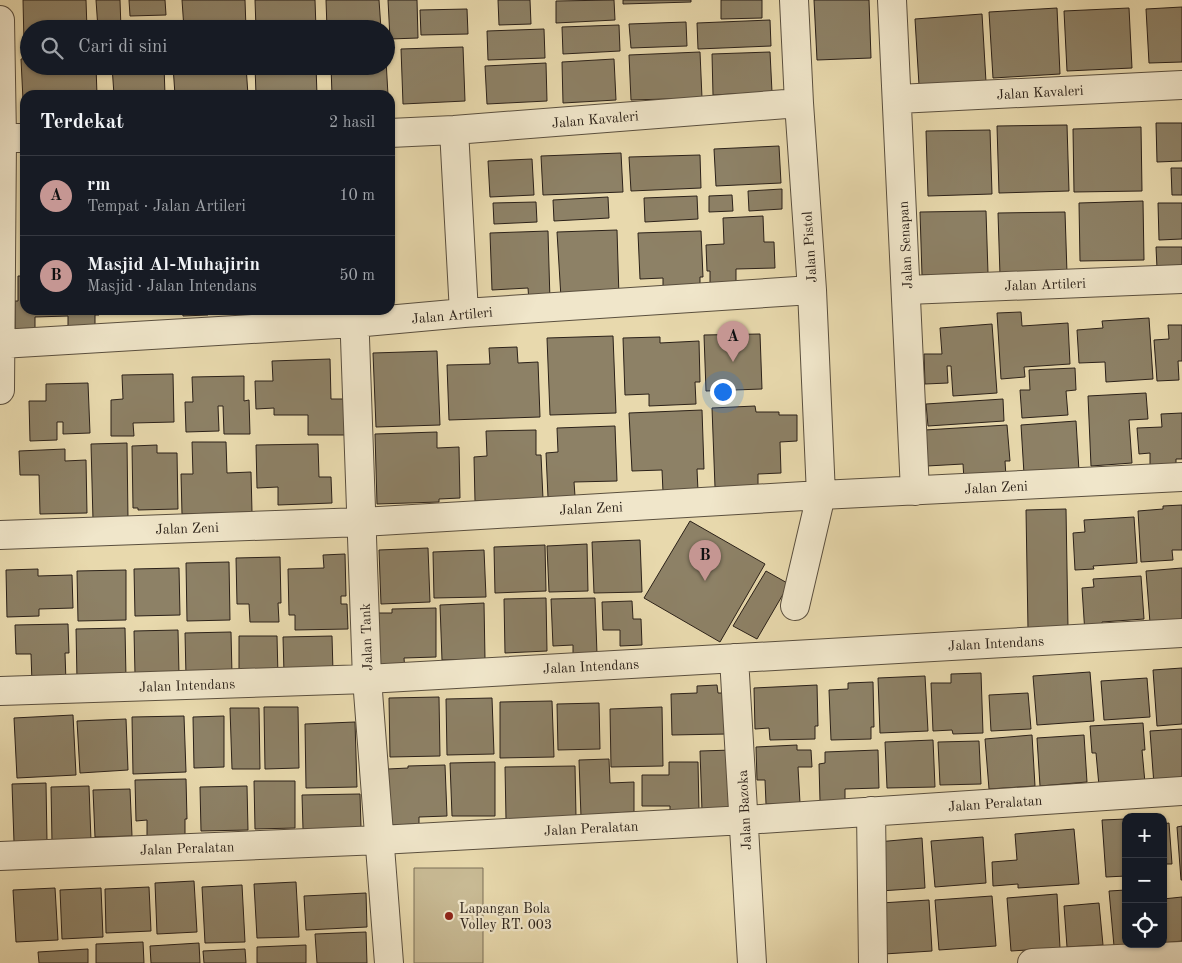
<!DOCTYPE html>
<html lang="id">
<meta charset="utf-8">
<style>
body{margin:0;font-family:"Old Standard TT",serif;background:#242831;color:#f1f3f6}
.controls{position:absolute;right:15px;bottom:15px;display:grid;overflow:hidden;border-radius:10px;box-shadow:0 1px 4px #0004}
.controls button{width:45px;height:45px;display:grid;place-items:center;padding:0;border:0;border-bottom:1px solid #363941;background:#171b24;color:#f1f3f6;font:25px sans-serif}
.you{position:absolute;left:722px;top:391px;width:18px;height:18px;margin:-12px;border:4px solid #fff;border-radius:50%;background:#1a73e8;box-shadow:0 0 0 8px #1a73e833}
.badge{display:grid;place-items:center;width:32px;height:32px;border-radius:50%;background:#c59692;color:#111;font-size:16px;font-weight:700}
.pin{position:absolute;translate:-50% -41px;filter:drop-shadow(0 1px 2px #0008)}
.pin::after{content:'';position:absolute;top:26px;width:18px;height:15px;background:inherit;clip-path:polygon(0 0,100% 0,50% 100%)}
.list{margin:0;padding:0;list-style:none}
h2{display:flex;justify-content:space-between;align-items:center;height:65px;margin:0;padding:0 20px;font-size:21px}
h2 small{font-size:16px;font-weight:400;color:#9ea1a6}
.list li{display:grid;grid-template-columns:32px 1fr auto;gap:15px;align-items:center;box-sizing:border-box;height:80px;padding:0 20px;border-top:1px solid #363941}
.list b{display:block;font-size:19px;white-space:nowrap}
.list p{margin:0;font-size:16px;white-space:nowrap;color:#9ea1a6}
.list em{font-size:16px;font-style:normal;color:#9ea1a6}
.icon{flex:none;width:28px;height:28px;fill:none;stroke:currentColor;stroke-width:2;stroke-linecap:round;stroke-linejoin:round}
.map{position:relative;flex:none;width:1182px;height:963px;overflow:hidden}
.search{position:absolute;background:#171b24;box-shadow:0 1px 4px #0004;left:20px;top:20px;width:375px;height:55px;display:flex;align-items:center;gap:12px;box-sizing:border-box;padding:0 18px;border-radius:28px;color:#9ea1a6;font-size:19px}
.panel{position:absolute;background:#171b24;box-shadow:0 1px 4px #0004;left:20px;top:90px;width:375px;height:225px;border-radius:15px}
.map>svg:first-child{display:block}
.green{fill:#c8ba94;stroke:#7a6e56}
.building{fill:#8d8166;stroke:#2b2119}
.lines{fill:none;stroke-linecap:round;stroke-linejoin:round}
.minor-casing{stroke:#5a4f3e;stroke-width:30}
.minor{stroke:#f0e6ca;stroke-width:28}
.poi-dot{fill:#8f2418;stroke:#f0e6ca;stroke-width:2}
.labels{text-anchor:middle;stroke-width:4.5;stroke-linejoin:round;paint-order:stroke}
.street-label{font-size:14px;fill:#2b2119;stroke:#f0e6ca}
.poi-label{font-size:14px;fill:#2b2119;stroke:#f0e6ca;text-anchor:start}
</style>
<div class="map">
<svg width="1182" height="963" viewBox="0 0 1182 963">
<rect width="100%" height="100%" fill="#e8d9ad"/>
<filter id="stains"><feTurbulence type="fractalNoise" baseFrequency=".004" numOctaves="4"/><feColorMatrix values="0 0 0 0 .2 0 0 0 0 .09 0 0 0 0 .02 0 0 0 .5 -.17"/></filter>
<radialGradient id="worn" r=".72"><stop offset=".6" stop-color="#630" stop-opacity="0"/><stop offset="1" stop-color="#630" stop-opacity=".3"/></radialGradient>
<path class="green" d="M414 868H483V963H414Z"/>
<path class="building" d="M23 0H86L87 29H29V44H24Z
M96 0H120L121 29H98Z
M129 0H165L166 15 130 16Z
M182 0H245L246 29H184Z
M255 0H315L316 29H256Z
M326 0H379L381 29H327Z
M388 0H417L418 38 390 39Z
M498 0H530L531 24 499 25Z
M614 0 615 20 556 23V1Z
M623 0H691V2L623 4Z
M721 0H762V18L721 19Z
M814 0H869L871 58 817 60Z
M1182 7V62L1149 63 1146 9Z
M1057 8 1060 74 993 78 989 12Z
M1129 8 1132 68 1067 71 1064 11Z
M467 9 468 34 421 35 420 10Z
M982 14 986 82 919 85 915 19Z
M770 20 771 46 698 49 697 23Z
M686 22 687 46 631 48 629 24Z
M619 25 620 51 563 54 562 27Z
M544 29 545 58 488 60 487 31Z
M463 47 465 101 403 104 401 49Z
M700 52 702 98 631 100 629 55Z
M770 52 772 92 713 95 712 54Z
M29 58V66H96L97 95H25L24 121 21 59Z
M614 59 616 100 563 103 562 62Z
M386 60 388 95H332L331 66H386Z
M546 63 547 101 487 104 485 66Z
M112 66H164L165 95H114Z
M173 66H246L248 95H175Z
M255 66H316L317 95H256Z
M1156 123H1182V161L1157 162Z
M1067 125 1069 191 999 193 997 126Z
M1141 127 1142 191 1074 192 1073 129Z
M990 130 992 194 928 196 926 131Z
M779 146 781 183 716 186 714 149Z
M621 153 623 192 543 195 541 156Z
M700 155 701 188 631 191 629 157Z
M532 159 534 195 490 197 488 161Z
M1171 168H1182V195H1172Z
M23 174H25V238H24Z
M782 189V209L749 211 748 191Z
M732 195 733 211 709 212V196Z
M697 196 698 219 645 222 644 198Z
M608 197 609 218 554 221 553 200Z
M1143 201 1144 260 1080 261 1079 203Z
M536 202 537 222 494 224 493 203Z
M1158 203H1182V239L1159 240Z
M986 211 988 273 922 275 920 212Z
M1065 212 1067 273 1000 275 998 213Z
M763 216 764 242H774L775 268 736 269V283L710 284V271H707L706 245 724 244 723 218Z
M617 230 619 297 561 298 557 232Z
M548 231 550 301 529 302 528 288 492 290 490 233Z
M701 231 703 277H700V294L663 295V278L640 279 638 233Z
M1156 247H1182V268H1157Z
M18 276H25V310H99V315H95V328L68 329V316L35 317V331H15V301H18Z
M138 310H168V313H138Z
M182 310H208V315L183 316Z
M1021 312 1022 326 1068 323 1070 364 1024 367 1025 377 1001 379 997 313Z
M1149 318 1153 379 1106 382 1105 362 1079 363 1077 330 1103 328 1102 321Z
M992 324 997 393 953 396 951 366H947L948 383 925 384 924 354H942L940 328Z
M1168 325H1182V361H1178L1179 380 1157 381 1154 340 1169 339Z
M760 334 762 389 706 391 704 335Z
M613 336 616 413 550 415 547 338Z
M660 337V343L699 341 700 382H695L696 404 649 406V394L625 395 623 338Z
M517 347 518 363 538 362 540 417 449 420 447 365 490 364 489 348Z
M437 351 440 425 376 427 373 353Z
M330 359 331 399H347L348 435H308V415H274V408L256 409 255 381H273L272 361Z
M1075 368 1076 390 1066 391 1068 415 1022 418 1020 390H1030L1029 370Z
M173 374 174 422 133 423 134 436H111V400L123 399 122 375Z
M244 376V401L249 400 250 434H224L223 406H218L219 431 186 432 185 402H193L192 377Z
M88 383 90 433 63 434V422H57V440L30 441 29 401H46V384Z
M1146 393 1148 419 1129 420 1132 463 1091 466 1088 396Z
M1003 399 1004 421 928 426 926 404Z
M755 406 756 412H779V415H797V441L780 442 781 473 758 474V486L715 487 712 408Z
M702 410 704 469H697L698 491 663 492 662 470 632 471 629 413Z
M1182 413V459H1176V470L1150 472V453L1139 454 1137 428 1162 427 1161 414Z
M1076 421 1079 471 1024 474 1021 425Z
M1007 425 1010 461H1005L1006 477 964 480 963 464 927 466 925 430Z
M615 426 617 481 574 482 575 496 548 497 546 453 558 452 557 428Z
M536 430V455H541L543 499 475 501 474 457 487 456 486 431Z
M437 432V448L459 447 460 498 439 499V502L377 504 375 434Z
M192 442H226L227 473 251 472 252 512 182 514 181 474H193Z
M127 443 128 519 93 520 91 444Z
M318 444 319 477H331L332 503 278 505V487L257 488 256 445Z
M157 445V453H177L178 509 138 510V508H133L132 446Z
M65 449V461L86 460 87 513 40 514 39 475H20L19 451Z
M1182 505V550H1172L1173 560 1141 562 1138 511 1163 509V506Z
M1066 509 1068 628 1028 629 1026 510Z
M1134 517 1137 563 1093 566 1094 569 1075 570 1073 533 1085 532 1084 520Z
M690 521 765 564 720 642 644 598Z
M640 540 642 592 594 593 592 542Z
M587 544 588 591 549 592 547 546Z
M545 545 546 591 495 593 494 547Z
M428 548 430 602 381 604 379 550Z
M484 550 486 597 434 598 433 552Z
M345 554 346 596H341V604H347L348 629 295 630V615H289L288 569 324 568 323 555Z
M280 557 281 603H278L279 622H250L249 604H237L236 558Z
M229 562 230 620 187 621 186 563Z
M179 568 180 615 135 616 134 569Z
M1182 568V621L1150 623 1146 571Z
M38 569V576L72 575 73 608 39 609V616L7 617 6 570Z
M126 570V620L78 621 77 571Z
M766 571 789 584 757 639 733 626Z
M1141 576 1144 619 1102 622V633L1085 634 1082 588 1094 587 1093 579Z
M546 598 547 651 505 653 504 599Z
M595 598 597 654H573V645L553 646 551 599Z
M632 601 633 619H641L642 645 620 646V630H603L602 602Z
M484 603 485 659 442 660 440 605Z
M436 608V657L404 658 405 671 379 672 377 613H392V609Z
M68 624 69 653H65L66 682 32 683 31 654H16L15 625Z
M125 628 126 678 77 679 76 629Z
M178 630 179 674H135L134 631Z
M231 632 232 675 186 676 185 633Z
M239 636H277L278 676 239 677Z
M332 636 333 672 284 673 283 637Z
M1182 668V724L1157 726 1153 670Z
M1090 672 1094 721 1037 725 1033 676Z
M981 673 983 733 953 734 952 730 933 731 931 683H951V674Z
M925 676 928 731 880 733 878 678Z
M1147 678 1150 717 1104 720 1101 681Z
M873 682 874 727H871V739L831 740 829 690 848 689V683Z
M717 685 718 693H726L727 734 672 735 671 694 697 693V686Z
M817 685 818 726H815V739L770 740 769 728 755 729 754 688Z
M1028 693 1031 729 991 731 989 695Z
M439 697 440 756 390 757 389 698Z
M492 698 494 754 447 755 446 699Z
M552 701 554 757 500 758V702Z
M599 703 600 749 558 750 557 704Z
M264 707H298L299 768 265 769Z
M662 707 663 766 611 767 610 709Z
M230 708H259L260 769H232Z
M73 715 76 775 17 778 14 718Z
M184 716 186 772 133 774 132 717Z
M224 716V767L194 768 193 717Z
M126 719 128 770 80 773 77 721Z
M355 722 357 787 306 788 305 724Z
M1143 723 1145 750H1142L1145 783 1099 786 1096 753H1092L1090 726Z
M1182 729V783L1154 785 1150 731Z
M1032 735 1035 786 989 789 985 739Z
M1084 735 1087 782 1040 786 1037 738Z
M933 740 935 787 887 788 885 742Z
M979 741 981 784 940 785 938 742Z
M797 745V750H811L812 767H798L800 803 766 804 765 780H757L756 747Z
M733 750 734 810 702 811 700 751Z
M878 750 879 788 845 789V800L820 801 819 764 825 763V752Z
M609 759 610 783 634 782V812L610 813 611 816 581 817 579 760Z
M495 762V816H452L450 763Z
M669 762H698L699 811H670V806H642V775H669Z
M445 765 447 816 419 817V824L389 825 388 769 408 768V766Z
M575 766 576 817 506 819 505 767Z
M186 779 187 819H185V837L147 838V820L136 821 135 780Z
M254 781H295V828L255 829Z
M46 783 47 841 14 842 12 784Z
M89 786 91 841 52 842 51 787Z
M247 786 248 830 201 831 200 787Z
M130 789 132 836 95 837 93 790Z
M360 794 361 827 303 829 302 795Z
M1126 819V876L1106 877 1102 820Z
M1169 823 1172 864H1163V824Z
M1182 826V880H1181L1177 827Z
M1074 829 1079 884 1018 888V884L993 886 992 862 1017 860 1015 834Z
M983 837 986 883 935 887 931 841Z
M922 838 925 888 880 891 877 842Z
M194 881 197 932 157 934 155 883Z
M296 882 299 937 257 938 254 884Z
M242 885 245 942 205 943 202 887Z
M149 887 151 931 106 933 105 889Z
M55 888 58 940 16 942 13 890Z
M101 888 103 937 62 939 60 890Z
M1126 890V944H1142L1114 946 1109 891Z
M366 893 367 927 306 930 304 896Z
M1057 894 1060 948 1011 951 1007 898Z
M992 896 996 946 939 950 935 900Z
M1182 897V941L1163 943V899Z
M929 900 932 951 884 954 881 903Z
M1099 903 1103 945 1067 947 1064 906Z
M366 932 367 963H317L315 934Z
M143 942 144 963H96V944Z
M199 943 200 963H151L150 946Z
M306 945V963H257V947Z
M88 949V963H39L38 952Z
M245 949 246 963H204L203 951Z"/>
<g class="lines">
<defs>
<path id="minor" d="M794 0 799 103 812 290 821 495 795 606
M892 0 915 491
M0 20 2 138 0 390
M898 99 1182 85
M454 130 464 313
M390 133 454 130 799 103
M2 138H25
M907 290 1182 279
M354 310 367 679 389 963
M1 344 354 323 464 313 812 290
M0 535 362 522 821 495 1182 477
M734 658 752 963
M0 691 367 679 1182 633
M871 811 873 963
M0 856 380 840 745 820 1182 791
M1032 963 1182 956"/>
</defs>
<use href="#minor" class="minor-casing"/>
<use href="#minor" class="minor"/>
</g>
<circle class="poi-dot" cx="449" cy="916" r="5"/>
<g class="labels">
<g class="street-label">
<text transform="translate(1040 92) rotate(-3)" y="5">Jalan Kavaleri</text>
<text transform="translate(595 119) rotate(-5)" y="5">Jalan Kavaleri</text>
<text transform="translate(905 245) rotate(-93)" y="5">Jalan Senapan</text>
<text transform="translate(809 247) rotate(-94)" y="5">Jalan Pistol</text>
<text transform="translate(1045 284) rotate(-2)" y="5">Jalan Artileri</text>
<text transform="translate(452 315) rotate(-5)" y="5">Jalan Artileri</text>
<text transform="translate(996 487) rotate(-3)" y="5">Jalan Zeni</text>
<text transform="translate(591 508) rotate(-3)" y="5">Jalan Zeni</text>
<text transform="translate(187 528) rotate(-2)" y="5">Jalan Zeni</text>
<text transform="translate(366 637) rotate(-92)" y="5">Jalan Tank</text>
<text transform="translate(996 643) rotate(-3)" y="5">Jalan Intendans</text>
<text transform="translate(591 666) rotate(-3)" y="5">Jalan Intendans</text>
<text transform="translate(187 685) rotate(-2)" y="5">Jalan Intendans</text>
<text transform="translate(995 803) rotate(-4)" y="5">Jalan Peralatan</text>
<text transform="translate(744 810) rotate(-93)" y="5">Jalan Bazoka</text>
<text transform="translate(591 828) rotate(-3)" y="5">Jalan Peralatan</text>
<text transform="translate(187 848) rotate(-2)" y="5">Jalan Peralatan</text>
</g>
<g class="poi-label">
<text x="459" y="913">Lapangan Bola<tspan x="459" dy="16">Volley RT. 003</tspan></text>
</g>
</g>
<rect width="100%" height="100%" filter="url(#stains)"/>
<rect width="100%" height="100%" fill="url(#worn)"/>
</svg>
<div class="controls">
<button>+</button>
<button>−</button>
<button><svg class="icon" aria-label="locate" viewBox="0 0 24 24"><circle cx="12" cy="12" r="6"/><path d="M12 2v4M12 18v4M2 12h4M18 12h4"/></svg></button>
</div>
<div class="you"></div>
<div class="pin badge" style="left:733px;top:362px">A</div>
<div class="pin badge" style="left:705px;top:581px">B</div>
<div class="search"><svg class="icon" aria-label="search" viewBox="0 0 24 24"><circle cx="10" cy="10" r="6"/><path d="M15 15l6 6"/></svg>Cari di sini</div>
<section class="panel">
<h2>Terdekat<small>2 hasil</small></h2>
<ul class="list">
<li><span class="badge">A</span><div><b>rm</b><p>Tempat · Jalan Artileri</p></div><em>10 m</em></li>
<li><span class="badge">B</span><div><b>Masjid Al-Muhajirin</b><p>Masjid · Jalan Intendans</p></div><em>50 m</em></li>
</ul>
</section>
</div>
